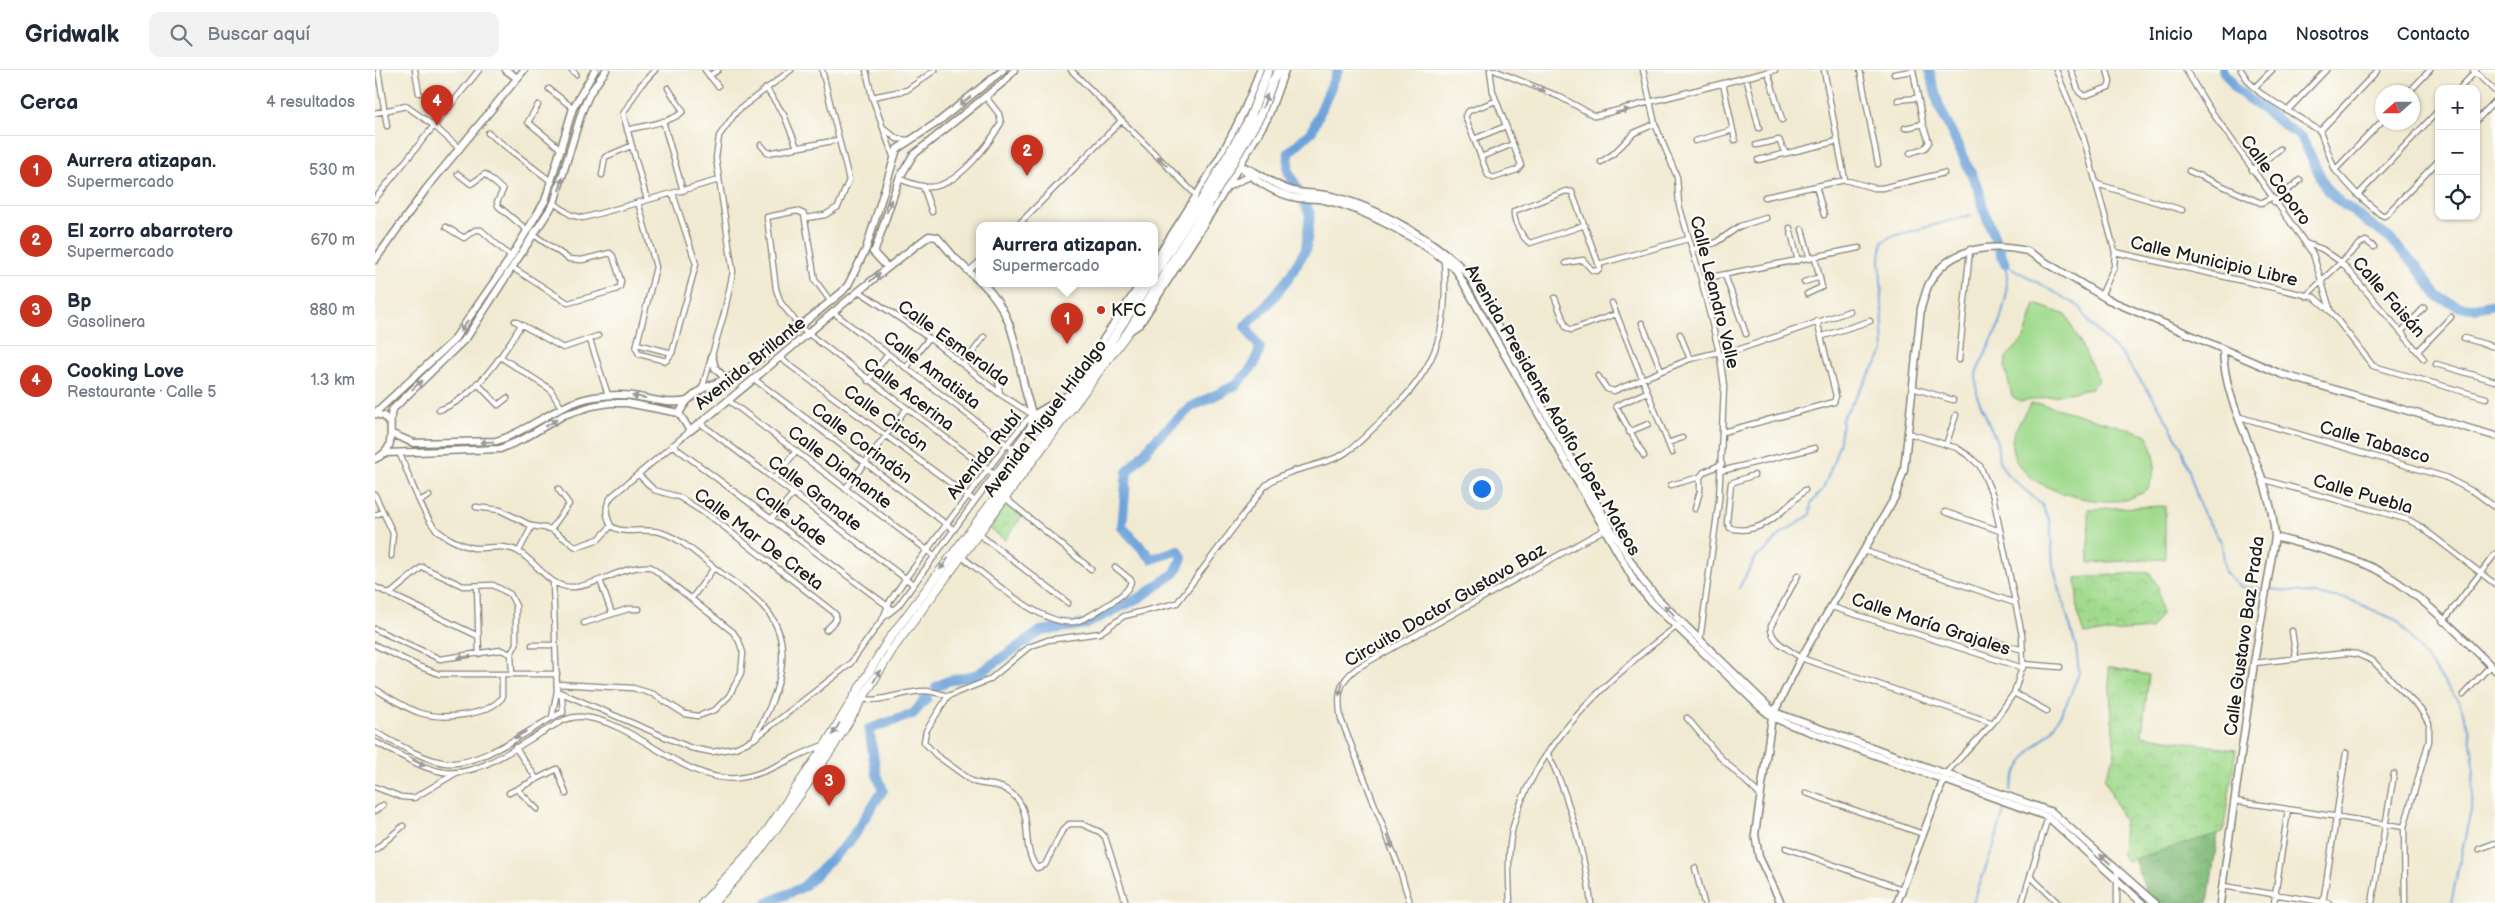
<!DOCTYPE html>
<html lang="es">
<meta charset="utf-8">
<style>
body{margin:0;font-family:"Balsamiq Sans",sans-serif;background:#f2f2f3;color:#1f2937}
.controls{position:absolute;right:15px;top:15px;display:grid;overflow:hidden;border-radius:10px;box-shadow:0 1px 4px #0004}
.controls button{width:45px;height:45px;display:grid;place-items:center;padding:0;border:0;border-bottom:1px solid #e0e1e3;background:#fff;color:#1f2937;font:25px sans-serif}
.compass{position:absolute;left:2000px;top:15px;width:45px;height:45px;border-radius:50%;background:#fff;box-shadow:0 1px 4px #0004;rotate:249deg}
.you{position:absolute;left:1106px;top:418px;width:18px;height:18px;margin:-12px;border:4px solid #fff;border-radius:50%;background:#1a73e8;box-shadow:0 0 0 8px #1a73e833}
.badge{display:grid;place-items:center;width:32px;height:32px;border-radius:50%;background:#c8321e;color:#fff;font-size:16px;font-weight:700}
.pin{position:absolute;translate:-50% -41px;filter:drop-shadow(0 1px 2px #0008)}
.pin::after{content:'';position:absolute;top:26px;width:18px;height:15px;background:inherit;clip-path:polygon(0 0,100% 0,50% 100%)}
.popup{position:absolute;left:601px;top:152px;width:182px;height:65px;box-sizing:border-box;display:grid;place-content:center;border-radius:10px;background:#fff;filter:drop-shadow(0 1px 4px #0005);font-size:16px;white-space:nowrap;color:#747a83}
.popup b{font-size:19px;color:#1f2937}
.popup::after{content:'';position:absolute;left:50%;top:100%;margin-left:-10px;border:10px solid transparent;border-top-color:#fff}
.list{margin:0;padding:0;list-style:none}
h2{display:flex;justify-content:space-between;align-items:center;height:65px;margin:0;padding:0 20px;font-size:21px}
h2 small{font-size:16px;font-weight:400;color:#747a83}
.list li{display:grid;grid-template-columns:32px 1fr auto;gap:15px;align-items:center;box-sizing:border-box;height:70px;padding:0 20px;border-top:1px solid #e0e1e3}
.list b{display:block;font-size:19px;white-space:nowrap}
.list p{margin:0;font-size:16px;white-space:nowrap;color:#747a83}
.list em{font-size:16px;font-style:normal;color:#747a83}
.icon{flex:none;width:28px;height:28px;fill:none;stroke:currentColor;stroke-width:2;stroke-linecap:round;stroke-linejoin:round}
.map{position:relative;flex:none;width:2120px;height:833px;overflow:hidden}
header{display:flex;align-items:center;gap:30px;box-sizing:border-box;height:70px;padding:0 25px;background:#fff;border-bottom:1px solid #e0e1e3}
header strong{font-size:24px}
nav{display:flex;gap:28px;margin-inline-start:auto;font-size:18px}
.search{width:350px;height:45px;background:#f2f2f3;display:flex;align-items:center;gap:12px;box-sizing:border-box;padding:0 18px;border-radius:10px;color:#747a83;font-size:19px}
main{display:flex}
aside{flex:1;background:#fff}
.map>svg:first-child{display:block}
.forest{fill:url(#forest-crowns);stroke:#4e6b4a}
.park{fill:url(#park-crowns);stroke:#5e7b54}
.garden{fill:#a0da8d;stroke:#5e7b54}
.lines{fill:none;stroke-linecap:round;stroke-linejoin:round}
.stream{stroke:#6da3da;stroke-width:2}
.river{stroke:#6da3da;stroke-width:10}
.street-casing{stroke:#868377;stroke-width:7}
.secondary-casing{stroke:#868377;stroke-width:9}
.primary-casing{stroke:#868377;stroke-width:10}
.street{stroke:#fff;stroke-width:4.5}
.secondary{stroke:#fff;stroke-width:6}
.primary{stroke:#fff;stroke-width:8}
.primary-bridge-casing{stroke:#868377;stroke-width:10;stroke-linecap:butt}
.primary-bridge{stroke:#fff;stroke-width:8}
.oneway{fill:#999}
.poi-dot{fill:#c8321e;stroke:#fdfcf7;stroke-width:2}
.labels{text-anchor:middle;stroke-width:4.5;stroke-linejoin:round;paint-order:stroke}
.street-label{font-size:18px;fill:#1c1c1c;stroke:#fdfcf7}
.poi-label{font-size:18px;fill:#1c1c1c;stroke:#fdfcf7;text-anchor:start}
</style>
<header>
<strong>Gridwalk</strong>
<div class="search"><svg class="icon" aria-label="search" viewBox="0 0 24 24"><circle cx="10" cy="10" r="6"/><path d="M15 15l6 6"/></svg>Buscar aquí</div>
<nav><a>Inicio</a><a>Mapa</a><a>Nosotros</a><a>Contacto</a></nav>
</header>
<main>
<aside>
<h2>Cerca<small>4 resultados</small></h2>
<ul class="list">
<li><span class="badge">1</span><div><b>Aurrera atizapan.</b><p>Supermercado</p></div><em>530 m</em></li>
<li><span class="badge">2</span><div><b>El zorro abarrotero</b><p>Supermercado</p></div><em>670 m</em></li>
<li><span class="badge">3</span><div><b>Bp</b><p>Gasolinera</p></div><em>880 m</em></li>
<li><span class="badge">4</span><div><b>Cooking Love</b><p>Restaurante · Calle 5</p></div><em>1.3 km</em></li>
</ul>
</aside>
<div class="map">
<svg width="2120" height="833" viewBox="0 0 2120 833">
<defs>
<pattern id="forest-crowns" width="20" height="18" patternUnits="userSpaceOnUse" patternTransform="scale(1.25)"><rect width="20" height="18" fill="#80ba78"/><path d="M2 6a3 3 0 1 1 6 0M12 15a3 3 0 1 1 6 0" fill="none" stroke="#6e9f67"/></pattern>
<pattern id="park-crowns" width="20" height="18" patternUnits="userSpaceOnUse" patternTransform="scale(1.25)"><rect width="20" height="18" fill="#a0da8d"/><path d="M2 6a3 3 0 1 1 6 0M12 15a3 3 0 1 1 6 0" fill="none" stroke="#89ba79"/></pattern>
</defs>
<rect width="100%" height="100%" fill="#fdfcf7"/>
<filter id="ink" filterUnits="userSpaceOnUse"><feTurbulence type="fractalNoise" baseFrequency=".02" numOctaves="2"/><feDisplacementMap in="SourceGraphic" scale="10" xChannelSelector="R" yChannelSelector="G"/><feConvolveMatrix kernelMatrix="1 2 1 2 8 2 1 2 1" color-interpolation-filters="sRGB"/></filter>
<filter id="wash" filterUnits="userSpaceOnUse"><feTurbulence type="fractalNoise" baseFrequency=".0096" numOctaves="4" result="noise"/><feDisplacementMap in="SourceGraphic" scale="20" xChannelSelector="R" yChannelSelector="G"/><feGaussianBlur stdDeviation="1.12" result="paint"/><feColorMatrix in="noise" values="0 0 0 0 0 0 0 0 0 0 0 0 0 0 0 0 0 1.4 0 .05"/><feComposite in="paint" operator="in"/></filter>
<g filter="url(#wash)">
<rect width="100%" height="100%" fill="#f1ead2"/>
<path class="forest" d="M1843 763 1833 833H1775L1759 789Z"/>
<path class="park" d="M628 428 647 446 630 470 610 455Z
M1774 502 1783 516 1786 544 1776 559 1709 564 1703 546 1701 508Z
M1733 597 1774 605 1767 665 1861 680 1848 762 1752 791 1747 785 1749 752 1729 707 1740 686Z"/>
<path class="garden" d="M1660 234 1691 245 1724 310 1715 319 1646 332 1637 326 1630 298 1631 287 1649 269Z
M1655 334H1667L1771 364C1782 386 1782 395 1773 419 1766 422 1757 429 1749 430 1714 436 1633 416 1637 371 1638 360 1650 344 1655 334Z
M1790 436V489L1714 493 1713 439Z"/>
<g class="lines">
<path class="stream" d="M1604 141 1608 138
M1630 194 1705 237 1716 255 1748 286 1781 332 1806 376 1827 442 1847 473 1850 503 1867 517 1920 521 1973 529 2023 551 2084 632 2094 658 2099 695 2097 735 2076 833
M1630 194 1632 206 1631 227 1624 255 1601 303 1602 326 1622 372 1624 391 1631 403 1667 435 1675 452 1678 496 1701 577 1704 603 1692 633 1676 661 1656 680 1640 704 1635 721
M1364 518 1381 487 1389 482 1406 464 1435 445 1436 433 1448 419 1457 396 1465 371 1467 349 1509 281 1505 188 1507 172 1515 167 1596 145
M1598 833 1619 775 1630 737"/>
<path class="river" d="M1554 0 1564 36 1604 120 1608 138 1630 194
M1848 0 1862 20 1927 68 1952 120 1960 128 2014 168 2042 197 2063 227 2085 237 2100 238 2120 234
M561 617 573 611 603 604 666 561 711 554 766 527 800 503 807 488 803 480 777 489 747 457 752 402 781 369 816 337 861 315 879 295 885 278 870 256 892 235 913 209 931 179 935 144 913 101 914 82 937 61 963 0
M392 833 428 817 474 772 508 720 501 702 494 659 538 644 552 628"/>
</g>
</g>
<g filter="url(#ink)">
<g class="lines">
<defs>
<path id="street" d="M3 0 12 56
M40 0 44 23
M197 0 201 4
M330 0 343 16
M491 0 497 27 518 86
M696 0 821 125
M1115 0 1118 22 1146 95 1142 100 1118 108 1113 105 1090 46 1094 41 1121 31
M1119 0 1185 27 1220 46 1400 0
M1268 0 1280 54 1302 107 1304 135 1326 209 1345 286 1349 316 1344 430 1325 570
M1449 0 1470 110
M1485 0 1503 94
M1681 0 1708 66 1740 182 1739 197 1726 226
M1696 0 1704 22 1709 26 1734 17 1735 11 1732 0
M1811 0 1832 35 1938 184 1955 239
M1866 0 1874 12 1885 23 1945 61 1960 100 1983 125 2005 144 2009 146 2013 143 2064 90
M2098 0 2120 21
M1393 2 1407 50
M1519 4 1538 1
M334 6 343 0
M1371 7 1384 58
M1348 13 1360 70
M391 18 409 45 422 77
M1879 18 1897 0
M174 19 198 38
M2084 19 2101 1
M2034 22 2055 0
M497 27 532 20 560 0
M1523 30 1542 28
M163 35 153 52 187 80
M1914 39 1951 0
M0 43 31 36 58 55 85 79
M288 51 308 121
M2101 51 2120 31
M1530 58 1548 54
M510 59 522 69 536 70
M252 60C266 56 300 52 308 41L293 18
M1945 61 2003 0
M113 63 177 112
M1099 69 1131 56
M1320 71 1358 60
M386 75 393 83 463 70
M1381 75 1404 70 1410 83
M1535 83 1550 78 1554 72 1548 54 1538 0
M1106 87 1138 74
M1383 90 1463 71
M1226 92 1238 84 1259 63 1280 54
M1877 100 1905 79
M1960 100 2008 50
M1814 101 1886 133 1896 128
M83 104 96 114 110 104 128 120 122 132 123 136 152 160
M227 105 230 87 256 76
M524 109C533 112 544 117 554 117 582 117 613 76 626 53L624 44 610 26
M1722 114 1807 140
M548 116 557 142
M1441 116 1449 145
M1983 125 2064 40
M1390 127 1470 110 1499 118H1507L1569 103
M0 129 104 0
M272 130 248 44 265 16 280 0
M263 132 281 197 261 278 264 284 291 291 297 283 321 194 298 124
M1899 132 1925 110
M179 133 196 145 208 148 344 110
M431 148 450 145 463 137 474 110 447 0
M643 155 747 50
M71 157 89 168 100 160H106L136 187
M1415 158 1423 191
M1427 159 1435 189
M1930 173 1947 179 1966 192 2049 289
M1317 180 1340 173 1365 156 1391 148
M1740 182 1939 227 1956 242 1998 296 2111 328
M1191 193 1208 190 1217 200 1222 201 1225 198 1197 122 1191 121 1139 141C1138 150 1147 168 1155 173L1210 155
M1224 194 1313 169
M138 198 193 233 240 220 245 217 246 211 238 186 235 183 207 190 194 189 159 165
M594 201 604 192
M1350 205 1371 264
M1326 209 1484 178
M1429 212 1445 207
M484 221 554 268 625 324 658 345
M1432 224 1447 217 1440 188
M1931 226 1986 173 1991 171 1999 177
M1180 228 1191 257 1196 260 1241 244
M456 232 440 210 429 144 422 141 392 147 401 219 406 233 426 258 620 405
M1237 233 1297 383
M459 243 638 379
M140 251 188 278 223 266
M1267 253 1286 300
M2026 262 2049 238
M1305 264 1315 289
M1448 266 1495 251
M2089 268 2120 277
M215 270 233 325
M262 274 297 283
M2043 281 2076 247
M1345 286 1475 241
M127 288 175 319 186 337
M405 288 600 431
M1584 290 1595 179
M2061 294 2120 311
M588 295 609 267
M531 298 554 268
M622 304 625 324
M1223 306 1232 319 1239 321 1315 289 1344 282
M379 309 579 460
M493 311 513 284
M102 313 123 335 132 328
M1538 318 1578 330
M327 319 349 244 358 202 341 88 344 66 362 41 416 0
M353 330 560 486
M64 340C99 329 128 285 146 255
M1865 347 2070 407 2101 423 2120 437
M325 353 539 515
M1254 362 1273 354
M1348 362 1459 332 1461 326 1442 251
M1533 363 1582 378 1594 386 1605 396 1618 426 1647 565 1648 594 1639 623 1618 653 1572 702
M1293 373 1307 368
M297 375 518 540
M1571 375 1581 345
M24 382C33 403 46 441 59 457 67 467 88 476 99 478 114 479 130 473 144 482 164 494 175 519 199 517 225 515 250 494 276 497L358 562 364 571 368 583 366 603 354 626 340 640 323 646 310 644 278 624 258 618 182 614
M1269 386 1241 336 1272 322
M1346 401 1440 378
M263 404 279 420 304 427 339 449 457 541 461 545 460 551 451 560
M1379 405 1356 413 1352 452 1355 458C1387 467 1409 439 1430 420
M399 409 421 381
M1890 410 2034 450 2046 457 2120 514
M1296 415 1325 407 1329 402 1347 394
M470 419 531 339
M623 422 716 499
M0 425 18 463 16 486
M46 430 54 426
M101 437 125 440 157 456
M1320 439 1325 421V407
M1570 442 1625 461
M0 445 8 442
M396 449 418 424
M157 456 176 459 201 477 224 469 236 456
M236 456C250 466 272 456 288 463 310 471 326 488 345 502 359 513 375 522 387 535 425 574 402 627 380 666
M236 456C231 445 229 436 237 426L315 361
M596 458 693 533
M176 459 194 434 183 419
M144 481 157 456
M579 481C608 501 668 561 703 551 714 548 724 540 734 534 742 529 756 520 756 510L740 497
M1490 481 1640 533
M1423 505 1396 556C1394 571 1415 580 1426 588L1618 653
M225 510 237 544
M0 517 103 566
M102 517 104 584
M15 524 47 497 88 516 118 515 135 524 141 536V574L136 584 137 604
M317 528 339 498
M1457 537 1648 598
M508 548 523 536 638 379 655 356 658 346
M2068 552 2120 484
M209 553 253 539H264
M0 559 65 589 126 580 136 584
M1917 561 1921 589
M1618 571 1648 580
M0 575 43 596 64 604H182
M157 575H180
M1879 593 1972 583 1982 584 1998 591 2046 640 2054 654V671L2029 757 2030 833
M1648 594 1685 597
M0 619C14 627 30 638 45 643 68 650 111 646 127 628V605
M182 621 316 678 337 682 360 678 379 669 397 655 475 594 508 548 515 531 531 508 632 374 650 352 658 345
M183 622 187 627 188 643
M1639 623 1672 641
M2088 625 2116 595
M479 627C502 636 526 621 550 621 558 621 565 624 573 626
M177 647 182 621 178 513
M1312 648 1346 688 1384 724
M0 662C21 673 43 687 66 692 101 701 156 657 188 642
M0 672C21 682 46 699 69 702 102 707 139 678 166 663 179 656 192 645 208 647 262 652 309 714 364 708 394 704 421 684 449 675
M140 677 161 708
M1173 685C1193 721 1211 792 1216 833
M0 717 26 727 39 728 81 703
M142 719 162 739
M134 723 182 699 191 724
M1431 723 1548 764
M1860 731 2029 757
M0 741 8 735
M1411 778 1527 819
M2104 779 2120 773
M0 780 28 756
M1320 798 1329 833
M1656 807 1683 833
M1848 816 1954 833
M751 833 730 767 725 762 707 754H694L687 761 670 795 662 798C642 772 664 738 630 719 620 713 608 716 597 711L561 685 549 672 551 661 573 626 614 610 654 577 673 570 725 563 749 546 802 533 891 415C913 398 940 398 965 386 979 379 991 365 1003 354 1060 301 1074 268 1069 189
M1035 833 1024 797 966 649C962 626 963 612 982 598L1232 458
M1135 833C1134 808 1132 782 1138 757 1154 692 1207 635 1256 593 1272 578 1290 566 1307 552
M1647 833 1673 747
M1742 833V800
M1899 833 1913 740
M1948 833 1971 683
M1997 833 2019 704"/>
<path id="secondary" d="M131 0 142 8
M857 80V64
M866 97C880 111 902 125 923 128 931 129 941 128 949 130 989 138 1052 173 1081 200L1261 514 1278 534 1386 638 1397 647 1413 654 1673 747 1767 833
M837 99C872 85 885 111 915 120 928 124 943 123 956 126 999 136 1066 172 1094 206L1235 457 1268 511 1283 529 1399 642 1677 742 1780 833
M854 116 875 106
M498 182 512 197
M499 183 524 109 538 85 631 10 639 0
M0 190 51 119 149 0
M780 191C818 130 862 69 885 0
M607 213C648 252 639 298 658 345
M753 262 765 254 843 132 893 47 910 0
M337 286 340 298 350 308
M725 288 728 270 766 213
M0 343 78 271 136 187 170 131 198 38 220 0
M304 343 312 331 327 319 371 300 467 222 473 215 491 179 522 79 563 52 628 0
M304 343 315 361C396 298 471 227 554 166L562 167 580 188 604 211
M0 344 9 346 15 354
M658 345 698 322
M658 345 681 352
M17 364 39 373 121 371C156 361 182 333 219 327 232 325 246 324 258 326 276 329 294 335 312 331
M11 383 125 379 148 369 189 345 217 336 235 333H252L304 343
M0 389C24 379 12 359 17 340L92 267 179 133 207 41 215 23 231 0
M1900 467C1936 477 1973 484 2006 502 2045 523 2088 568 2120 600
M1406 833 1384 787 1380 764 1397 647 1426 588 1520 427 1529 400 1546 238C1549 229 1551 219 1555 212 1575 177 1615 173 1652 181L1732 229 1906 304 2120 366
M1522 833 1570 706
M1845 833 1879 593 1900 467C1896 400 1850 344 1848 281"/>
<path id="primary" d="M898 10 904 0
M780 203 826 131
M328 833 386 770 451 674 512 572 725 288 774 213
M338 833 376 792 405 753 458 677 519 577 753 262 833 135"/>
</defs>
<use href="#street" class="street-casing"/>
<use href="#secondary" class="secondary-casing"/>
<use href="#primary" class="primary-casing"/>
<use href="#street" class="street"/>
<use href="#secondary" class="secondary"/>
<use href="#primary" class="primary"/>
<defs>
<path id="primary-bridge" d="M826 131 875 48 893 0
M833 135 886 44 898 10"/>
</defs>
<use href="#primary-bridge" class="primary-bridge-casing"/>
<use href="#primary-bridge" class="primary-bridge"/>
</g>
<defs><path id="oneway-solid" d="M-6-.8H1V-3.2L6.5 0L1 3.2V.8H-6Z" transform="scale(1.25)"/></defs>
<g class="oneway">
<use href="#oneway-solid" transform="translate(1164 19) rotate(22)"/>
<use href="#oneway-solid" transform="translate(590 31) rotate(142)"/>
<use href="#oneway-solid" transform="translate(890 31) rotate(-70)"/>
<use href="#oneway-solid" transform="translate(1247 41) rotate(-14)"/>
<use href="#oneway-solid" transform="translate(787 91) rotate(-135)"/>
<use href="#oneway-solid" transform="translate(186 114) rotate(-74)"/>
<use href="#oneway-solid" transform="translate(514 136) rotate(-71)"/>
<use href="#oneway-solid" transform="translate(500 207) rotate(-41)"/>
<use href="#oneway-solid" transform="translate(89 256) rotate(125)"/>
<use href="#oneway-solid" transform="translate(42 315) rotate(-43)"/>
<use href="#oneway-solid" transform="translate(264 327) rotate(-170)"/>
<use href="#oneway-solid" transform="translate(176 353) rotate(-31)"/>
<use href="#oneway-solid" transform="translate(112 372) rotate(176)"/>
<use href="#oneway-solid" transform="translate(569 494) rotate(126)"/>
<use href="#oneway-solid" transform="translate(1294 540) rotate(-135)"/>
<use href="#oneway-solid" transform="translate(89 587) rotate(171)"/>
<use href="#oneway-solid" transform="translate(502 606) rotate(-59)"/>
<use href="#oneway-solid" transform="translate(966 619) rotate(105)"/>
<use href="#oneway-solid" transform="translate(461 659) rotate(121)"/>
<use href="#oneway-solid" transform="translate(145 665) rotate(151)"/>
<use href="#oneway-solid" transform="translate(44 693) rotate(25)"/>
<use href="#oneway-solid" transform="translate(1015 772) rotate(69)"/>
<use href="#oneway-solid" transform="translate(1730 789) rotate(-138)"/>
</g>
</g>
<circle class="poi-dot" cx="726" cy="240" r="5"/>
<g class="labels">
<g class="street-label">
<text transform="translate(1901 110) rotate(54)" y="6">Calle Coporo</text>
<text transform="translate(1839 191) rotate(13)" y="6">Calle Municipio Libre</text>
<text transform="translate(1340 222) rotate(76)" y="6">Calle Leandro Valle</text>
<text transform="translate(2014 227) rotate(49)" y="6">Calle Faisán</text>
<text transform="translate(579 273) rotate(36)" y="6">Calle Esmeralda</text>
<text transform="translate(375 293) rotate(-39)" y="6">Avenida Brillante</text>
<text transform="translate(557 300) rotate(37)" y="6">Calle Amatista</text>
<text transform="translate(534 324) rotate(37)" y="6">Calle Acerina</text>
<text transform="translate(1178 340) rotate(60)" y="6">Avenida Presidente Adolfo López Mateos</text>
<text transform="translate(511 348) rotate(36)" y="6">Calle Circón</text>
<text transform="translate(670 348) rotate(-53)" y="6">Avenida Miguel Hidalgo</text>
<text transform="translate(2000 372) rotate(16)" y="6">Calle Tabasco</text>
<text transform="translate(487 373) rotate(37)" y="6">Calle Corindón</text>
<text transform="translate(609 385) rotate(-51)" y="6">Avenida Rubí</text>
<text transform="translate(465 397) rotate(37)" y="6">Calle Diamante</text>
<text transform="translate(440 423) rotate(37)" y="6">Calle Granate</text>
<text transform="translate(1988 424) rotate(16)" y="6">Calle Puebla</text>
<text transform="translate(416 446) rotate(37)" y="6">Calle Jade</text>
<text transform="translate(384 469) rotate(37)" y="6">Calle Mar De Creta</text>
<text transform="translate(1070 535) rotate(-30)" y="6">Circuito Doctor Gustavo Baz</text>
<text transform="translate(1556 554) rotate(18)" y="6">Calle María Grajales</text>
<text transform="translate(1869 566) rotate(-82)" y="6">Calle Gustavo Baz Prada</text>
</g>
<g class="poi-label">
<text x="736" y="246">KFC</text>
</g>
</g>
</svg>
<div class="controls">
<button>+</button>
<button>−</button>
<button><svg class="icon" aria-label="locate" viewBox="0 0 24 24"><circle cx="12" cy="12" r="6"/><path d="M12 2v4M12 18v4M2 12h4M18 12h4"/></svg></button>
</div>
<svg class="compass" viewBox="-18 -18 36 36"><path d="M0-13l5 13h-10z" fill="#e53935"/><path d="M0 13l5-13h-10z" fill="#747a83"/></svg>
<div class="you"></div>
<div class="pin badge" style="left:692px;top:274px">1</div>
<div class="popup"><b>Aurrera atizapan.</b>Supermercado</div>
<div class="pin badge" style="left:652px;top:106px">2</div>
<div class="pin badge" style="left:454px;top:736px">3</div>
<div class="pin badge" style="left:62px;top:56px">4</div>
</div>
</main>
